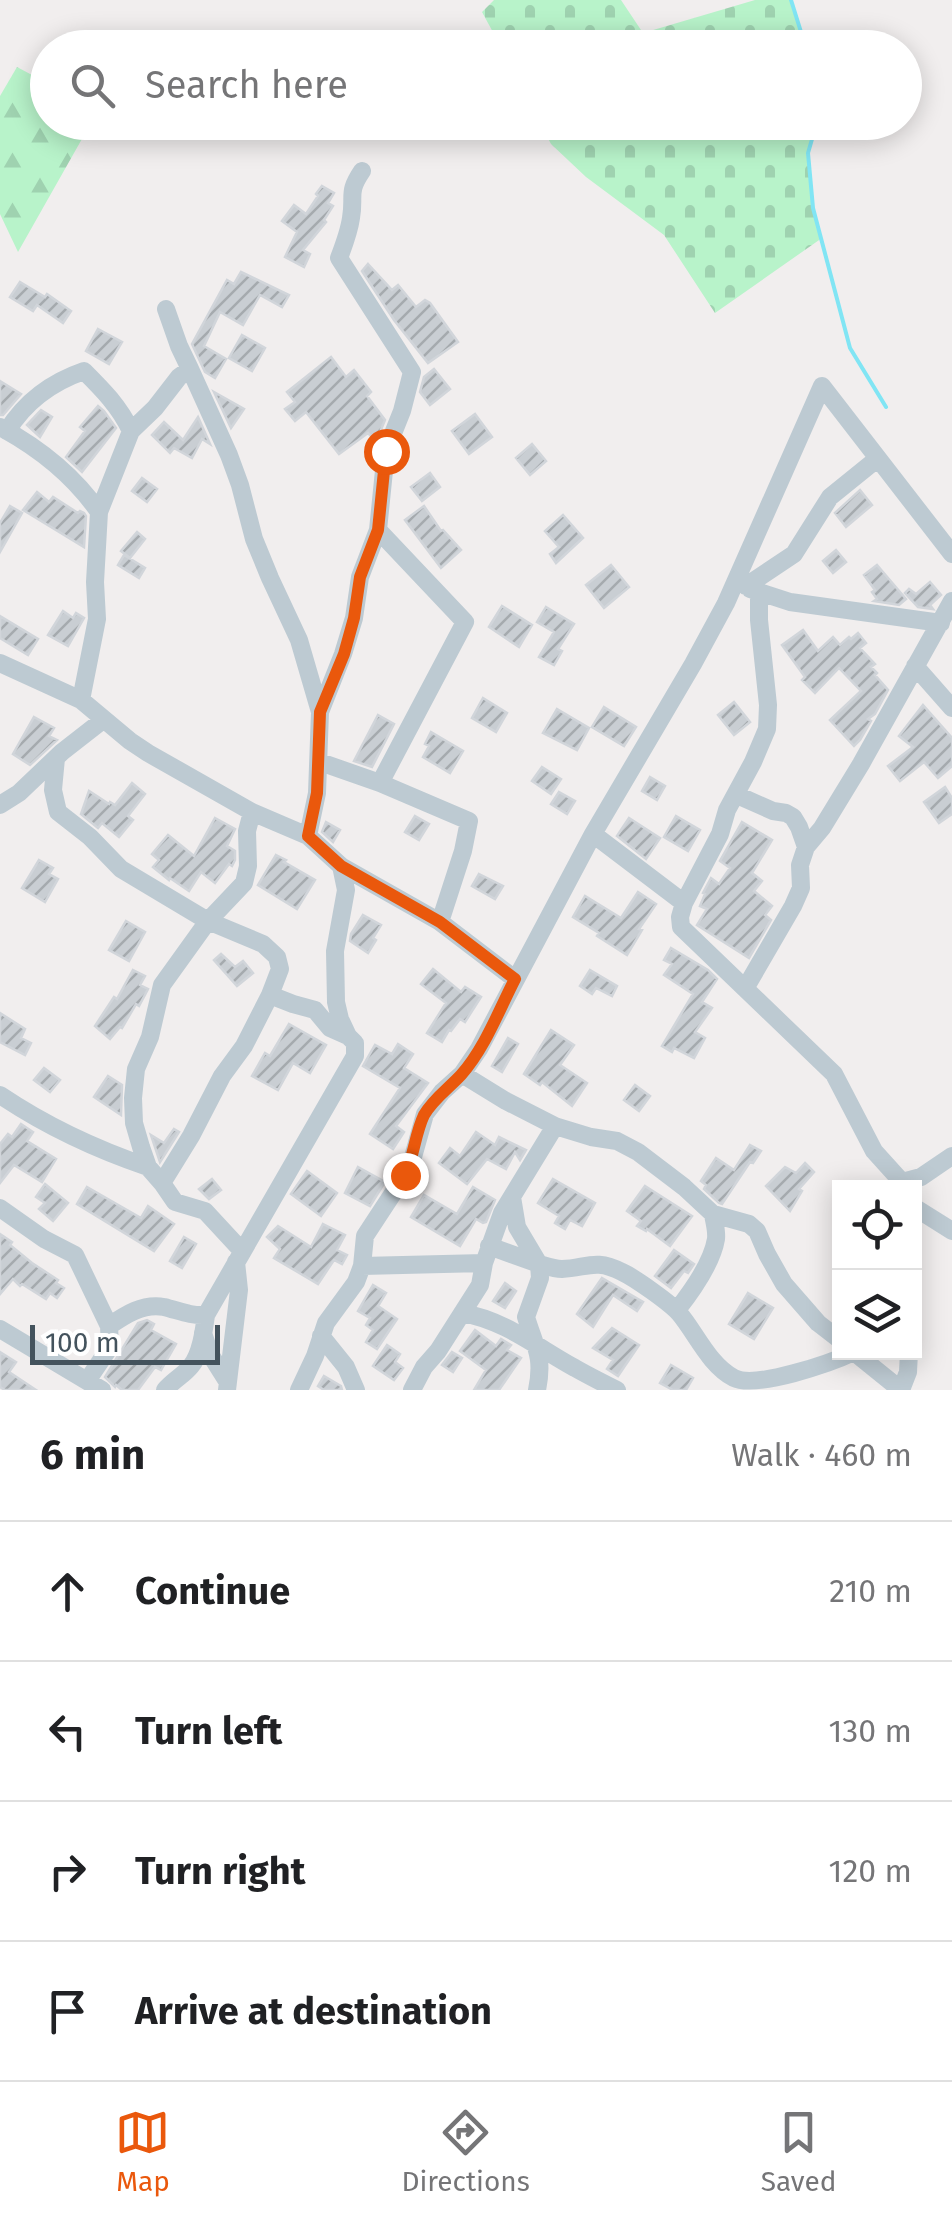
<!DOCTYPE html>
<meta charset="utf-8">
<style>
body{margin:0;font-family:"Fira Sans",sans-serif;background:#f2f2f2;color:#202124}
.controls{position:absolute;right:30px;bottom:30px;display:grid;overflow:hidden;border-radius:0px;box-shadow:0 5px 25px #0003}
.controls button{width:90px;height:90px;display:grid;place-items:center;padding:0;border:0;border-bottom:2px solid #e0e0e0;background:#fff;color:#202124;font:50px sans-serif}
.scale{position:absolute;left:30px;bottom:25px;width:190px;box-sizing:border-box;padding-left:10px;border:5px solid #44535d;border-top:0;font-size:28px;line-height:35px;white-space:nowrap;color:#44535d;-webkit-text-stroke:8px #fff;paint-order:stroke}
.stop{position:absolute;width:30px;height:30px;margin:-22px;border:8px solid #ea580c;border-radius:50%;background:#fff}
.stop.end{background:#ea580c;border-color:#fff;box-shadow:0 2px 10px #0008}
.list{margin:0;padding:0;list-style:none}
h2{display:flex;justify-content:space-between;align-items:center;height:130px;margin:0;padding:0 40px;font-size:42px}
h2 small{font-size:32px;font-weight:400;color:#757577}
.list li{display:grid;grid-template-columns:65px 1fr auto;gap:30px;align-items:center;box-sizing:border-box;height:140px;padding:0 40px;border-top:2px solid #e0e0e0}
.list b{display:block;font-size:38px;white-space:nowrap}
.list em{font-size:32px;font-style:normal;color:#757577}
.icon{flex:none;width:55px;height:55px;fill:none;stroke:currentColor;stroke-width:2;stroke-linecap:round;stroke-linejoin:round}
.map{position:relative;flex:none;width:952px;height:1390px;overflow:hidden}
.search{position:absolute;background:#fff;box-shadow:0 5px 25px #0003;left:30px;right:30px;top:30px;height:110px;display:flex;align-items:center;gap:25px;box-sizing:border-box;padding:0 35px;border-radius:55px;color:#757577;font-size:38px}
.sheet{height:690px;background:#fff}
nav{display:flex;justify-content:space-around;align-items:center;box-sizing:border-box;height:140px;border-top:2px solid #e0e0e0;background:#fff;font-size:28px;color:#757577}
nav a{display:grid;justify-items:center;gap:5px}
nav .on{color:#ea580c}
.map>svg:first-child{display:block}
.forest{fill:url(#forest-firs)}
.cemetery{fill:url(#cemetery-stones)}
.lines{fill:none;stroke-linecap:round;stroke-linejoin:round}
.stream{stroke:#81e5f4;stroke-width:4}
.building{fill:url(#building-hatch);stroke:#d1d5da;stroke-width:2.5}
.minor{stroke:#bdcad2;stroke-width:18}
.route{stroke:#ea580c;stroke-width:12}
</style>
<div class="map">
<svg width="952" height="1390" viewBox="0 0 952 1390">
<defs>
<pattern id="forest-firs" width="22" height="20" patternUnits="userSpaceOnUse" patternTransform="scale(2.5)"><rect width="22" height="20" fill="#b8f3ca"/><path d="M5 1l3.5 6h-7zM16 11l3.5 6h-7z" fill="#9fd2b0"/></pattern>
<pattern id="cemetery-stones" width="16" height="16" patternUnits="userSpaceOnUse" patternTransform="scale(2.5)"><rect width="16" height="16" fill="#b8f3ca"/><path d="M2 7V4a2 2 0 0 1 4 0v3zM10 15v-3a2 2 0 0 1 4 0v3z" fill="#9fd2b0"/></pattern>
<pattern id="building-hatch" width="6" height="6" patternUnits="userSpaceOnUse" patternTransform="scale(2.5)"><rect width="6" height="6" fill="#c9ced3"/><path d="M-1 1l2-2M0 6l6-6M5 7l2-2" fill="none" stroke="#a5aaae"/></pattern>
</defs>
<rect width="100%" height="100%" fill="#f1eeee"/>
<path class="forest" d="M17 67 47 83 48 122 91 123 18 252 0 214V96Z"/>
<path class="cemetery" d="M494 0H621L643 33 755 0H791L806 47H501L482 12Z
M540 123H817L808 153 813 208 822 238 715 313 664 235 586 177 551 144Z"/>
<g class="lines">
<path class="stream" d="M791 0 806 48
M817 122 808 153 813 208 850 348 886 407"/>
</g>
<path class="building" d="M322 186 334 193 328 203 333 206 324 220 326 222 303 250 310 254 304 267 285 257 297 232 282 221 294 205 306 214 318 196 316 194Z
M368 264 392 290 398 285 416 307 425 300 430 303 458 342 428 363 394 320 362 271Z
M241 272 289 295 282 307 260 295 243 325 220 312 204 346 226 359 215 378 205 372 192 344 227 280 234 284Z
M20 282 45 297 47 294 71 311 63 323 37 305 33 311 10 297Z
M98 329 122 342 109 364 86 351Z
M242 335 265 348 252 371 229 358Z
M331 357 346 377 354 370 371 392 367 396 385 420 376 442 368 433 339 454 306 412 295 421 285 409 295 402 287 392Z
M434 369 450 389 430 405 420 392 424 377Z
M0 381 21 394 3 415H0Z
M214 392 244 409 231 428Z
M98 406 104 411 116 428 82 472 66 457 85 431 80 427Z
M41 410 52 417 40 437 27 425Z
M475 414 492 437 469 454 452 431Z
M198 417 210 444 202 439 192 458 174 448 170 453 152 435 164 422 183 440Z
M532 444 546 461 530 475 516 458Z
M430 473 440 487 422 501 411 487Z
M142 478 157 489 147 502 132 491Z
M860 490 872 505 846 527 835 513Z
M37 492 49 502 53 497 78 513 80 511 84 513 86 516 84 547 23 510Z
M10 506 22 513 0 552V523Z
M424 506 441 531 443 530 461 550 441 568 405 520Z
M563 515 583 538 556 563 550 554 559 547 545 531Z
M137 532 145 539 130 558 121 551Z
M836 550 846 562 833 573 823 561Z
M124 555 145 568 139 578 118 565Z
M611 565 629 587 604 608 586 585Z
M877 565 906 599 899 605 874 601 877 599 872 592 875 590 864 575Z
M930 582 941 595 930 605 933 609 918 607 905 593 909 589 916 594Z
M502 606 532 625 519 647 489 627Z
M546 607 574 624 558 649 562 651 554 665 539 657 554 632 537 622Z
M63 611 73 618 76 613 84 618 68 646 48 635Z
M0 616 38 639 28 655 0 638Z
M803 630 818 651 833 637 840 645 849 637 851 639 858 633 866 643 860 648 875 664 871 667 877 673 875 675 888 690 875 714 868 719 871 721 860 740 854 746 830 720 861 691 839 668 815 693 802 680 805 677 782 645Z
M483 698 507 713 496 732 472 718Z
M734 702 750 722 734 735 718 715Z
M923 705 952 738V766L938 778 924 762 900 781 888 766 913 747 899 736Z
M604 707 636 727 624 746 592 727Z
M557 709 589 728 577 750 543 733Z
M378 715 394 724 372 767 354 761Z
M34 717 54 728 49 736 57 740 30 765 13 754Z
M431 732 463 751 450 773 423 757 429 746 425 744Z
M542 767 561 779 551 794 532 781Z
M650 777 665 786 657 800 642 791Z
M132 783 145 794 128 816 133 820 119 837 102 823 98 828 81 814 89 791 109 804 110 802 115 805Z
M945 787 952 798V814L939 823 924 802Z
M559 792 575 801 567 814 551 804Z
M415 816 429 824 419 840 405 832Z
M676 816 700 830 688 851 664 837Z
M215 818 235 829 227 846 235 851V860L232 866 229 864 215 883 201 872 189 891 170 878 169 880 153 867 159 860 152 854 168 835 194 856Z
M629 818 660 838 646 859 617 836Z
M326 822 340 830 333 842 322 832Z
M742 822 772 840 752 873 762 881 754 891 772 906 765 915 771 920 749 958 697 925 707 909 700 906 705 894 703 893 711 878 719 884 730 868 720 861Z
M276 855 286 860 284 862 315 880 297 909 258 885Z
M39 860 53 868 49 874 58 879 45 902 22 888Z
M479 874 503 886 495 899 472 886Z
M638 892 656 904 639 929 642 930 627 955 597 936 599 933 573 917 585 896 621 918Z
M363 915 381 925 373 938 376 940 368 953 350 941 351 934Z
M126 921 145 932 129 961 109 950Z
M671 948 708 970 717 979 702 1002 712 1008 695 1032 705 1038 694 1058 674 1048 672 1052 662 1046 693 994 664 975 672 964 664 960Z
M221 954 235 967 243 961 253 973 237 986 214 960Z
M433 969 461 992 465 987 481 997 465 1022 460 1019 451 1031 449 1030 442 1042 427 1033 446 1003 421 984Z
M133 970 145 976 140 985 148 989 139 1006 136 1004 122 1028 120 1027 110 1039 95 1026 114 997 117 999Z
M590 970 617 986 612 996 596 988 592 994 580 986Z
M0 1013 25 1029 21 1038 31 1043 25 1055 0 1042Z
M289 1024 326 1045 310 1073 293 1063 278 1090 252 1076 265 1053 270 1056Z
M551 1030 574 1045 560 1065 587 1083 572 1106 542 1082 540 1085 524 1074Z
M508 1038 518 1044 502 1072 492 1066Z
M398 1044 413 1054 404 1068 428 1083 396 1126 404 1132 393 1149 370 1134 400 1088 363 1066 375 1045 392 1054Z
M44 1068 60 1080 50 1092 34 1080Z
M108 1076 122 1085 121 1115 94 1097Z
M635 1085 650 1096 639 1111 624 1100Z
M21 1124 33 1132 27 1141 56 1159 42 1182 14 1165 0 1183V1144L8 1134 12 1137Z
M174 1129 179 1132 160 1162 151 1135 164 1143Z
M476 1132 495 1145 499 1137 526 1150 520 1160 515 1152 506 1169 487 1159 467 1184 439 1163 450 1148 460 1156Z
M750 1145 761 1151 753 1163 750 1162 722 1204 719 1203 704 1189 706 1185 701 1181 716 1158 734 1170Z
M805 1163 814 1172 799 1189 802 1191 790 1211 766 1186 785 1167 796 1173Z
M358 1167 385 1182 370 1206 345 1193Z
M307 1171 337 1193 321 1216 291 1194Z
M212 1179 221 1190 209 1199 199 1189Z
M553 1179 595 1203 582 1226 570 1220 565 1229 555 1223 559 1216 538 1203Z
M45 1184 68 1203 53 1221 39 1209 45 1203 36 1197Z
M645 1186 692 1216 670 1246 647 1229 646 1231 637 1226 641 1221 627 1211Z
M87 1187 141 1218 148 1206 174 1224 154 1251 77 1204Z
M473 1187 495 1200 486 1222 483 1223 476 1219 460 1246 411 1217 424 1195 457 1214Z
M323 1224 345 1235 337 1250 347 1255 342 1264 334 1260 318 1284 274 1258 280 1249 267 1237 278 1226 311 1247Z
M0 1234 12 1242 10 1245 32 1263 58 1280 56 1283 64 1288 57 1298 50 1293 46 1299 22 1284 20 1286 13 1279 0 1294Z
M184 1237 196 1244 182 1268 170 1261Z
M674 1250 694 1264 688 1273 684 1271 671 1288 655 1276Z
M602 1278 643 1302 637 1311 613 1295 593 1327 577 1314Z
M505 1283 516 1291 505 1308 493 1301Z
M373 1285 386 1293 378 1306 397 1319 377 1349 366 1342 373 1330 366 1325 370 1318 358 1311Z
M748 1293 773 1308 754 1339 729 1324Z
M147 1320 154 1324 151 1330 176 1344 161 1370 155 1367 138 1390H122L116 1385 115 1387 105 1377 138 1323Z
M612 1328 639 1345 618 1376 607 1369 613 1360 593 1348Z
M475 1330 496 1346 501 1339 511 1345 507 1350 521 1358 499 1390H474L486 1370 460 1351Z
M387 1345 400 1354 395 1362 403 1368 394 1380 373 1366Z
M0 1352 16 1362 9 1372 36 1390H5L0 1387Z
M452 1352 462 1358 453 1372 442 1365Z
M671 1365 693 1378 686 1390H673L660 1383Z
M324 1376 341 1386 342 1390H324L318 1386Z"/>
<g class="lines">
<path class="minor" d="M166 309 179 346 190 369
M0 427C39 448 74 476 99 512
M7 431C25 402 52 382 84 371 103 390 119 406 131 431
M378 530 465 622 380 783
M746 586 794 554 830 497 877 459
M750 589 790 602 941 623
M759 593V620L768 705 767 729 753 762 727 810 720 834 684 903 680 917 681 927 834 1074 874 1151 902 1182 903 1188
M0 663 81 700 130 741 148 753 252 812 308 836 341 866 440 922 515 979
M915 666 952 708
M81 700 97 619 95 582 99 512 131 431 155 408 179 377 190 369 229 455 240 485 254 539 270 578 299 640 320 712
M56 758 53 790 58 812 90 837 121 869 208 921 263 944 277 957 280 969 270 995 244 1046 222 1076 191 1136 162 1183
M320 762 380 783 469 821 463 851 440 922
M737 795 773 811 786 813 793 817 799 827 806 847
M0 805 19 793 62 752 103 720
M593 834 684 903
M308 836 317 793 320 712 343 654 354 618 360 577 378 530 386 451 402 411 412 372 339 258C344 245 349 232 351 218 355 195 347 193 362 171
M341 866 346 890 335 951 336 1002 340 1019 348 1036
M746 987 793 906 801 888 800 865 806 847 822 828 861 764 952 601
M0 1095C46 1126 95 1149 148 1167
M555 1126 591 1137 617 1141 638 1152 684 1187 713 1214 749 1224 757 1231 767 1254 784 1284 818 1323 840 1340
M902 1182 921 1177 952 1156
M512 1197 517 1227 539 1264C546 1266 554 1269 562 1269 587 1268 595 1258 622 1272 635 1278 670 1303 679 1313 696 1333 709 1365 734 1378 756 1389 831 1363 854 1352
M914 1207 952 1231
M0 1208 44 1239 75 1255 109 1326C125 1315 143 1303 164 1307 180 1311 190 1316 206 1315
M489 1246 539 1264 540 1278 526 1317C535 1347 544 1356 537 1390
M242 1251 205 1211 175 1202 162 1183 148 1167 141 1147 134 1123 133 1098 136 1069 150 1037 162 985 208 921 244 883 248 866 247 831 252 812
M362 1266 484 1263
M677 1310C692 1291 712 1263 716 1239 717 1230 714 1222 713 1214
M462 1313C505 1320 538 1348 575 1368 589 1376 603 1383 617 1390
M0 1329 102 1390
M203 1333 210 1354 227 1381
M321 1336 346 1367 356 1390
M854 1352 901 1390
M87 1381 110 1347 109 1326
M165 1390C172 1381 184 1375 191 1366 201 1354 204 1330 206 1315L355 1056V1043L348 1036 330 1028 315 1010 293 1004 270 995
M227 1390 239 1290 236 1262
M299 1390 315 1356 326 1323 356 1282 362 1266 365 1236 405 1175 413 1157 425 1114 442 1092 462 1074 479 1049 593 834 693 664 726 603 822 386 952 554
M412 1390 424 1367 438 1351 480 1285 484 1263 502 1213 555 1126 506 1101 462 1074
M901 1390 908 1372 909 1352"/>
</g>
<g class="lines">
<path class="route" d="M386 451 378 530 360 577 354 618 344 654 320 712 317 793 308 836 341 866 440 922 515 979C499 1010 485 1048 461 1075 449 1088 433 1099 424 1115 415 1134 414 1156 405 1175"/>
</g>
</svg>
<div class="controls">
<button><svg class="icon" aria-label="locate" viewBox="0 0 24 24"><circle cx="12" cy="12" r="6"/><path d="M12 2v4M12 18v4M2 12h4M18 12h4"/></svg></button>
<button><svg class="icon" aria-label="layers" viewBox="0 0 24 24"><path d="M12 4l9 5-9 5-9-5zM3 14l9 5 9-5"/></svg></button>
</div>
<div class="scale">100 m</div>
<div class="stop" style="left:386px;top:451px"></div>
<div class="stop end" style="left:405px;top:1175px"></div>
<div class="search"><svg class="icon" aria-label="search" viewBox="0 0 24 24"><circle cx="10" cy="10" r="6"/><path d="M15 15l6 6"/></svg>Search here</div>
</div>
<section class="sheet">
<h2>6 min<small>Walk · 460 m</small></h2>
<ul class="list">
<li><svg class="icon" aria-label="ahead" viewBox="0 0 24 24"><path d="M12 20V5M6 11l6-6 6 6"/></svg><div><b>Continue</b></div><em>210 m</em></li>
<li><svg class="icon" aria-label="left" viewBox="0 0 24 24"><path d="M17 20v-9H6M10 6l-5 5 5 5"/></svg><div><b>Turn left</b></div><em>130 m</em></li>
<li><svg class="icon" aria-label="right" viewBox="0 0 24 24"><path d="M7 20v-9h11M14 6l5 5-5 5"/></svg><div><b>Turn right</b></div><em>120 m</em></li>
<li><svg class="icon" aria-label="arrive" viewBox="0 0 24 24"><path d="M6 21V4h12l-3 4 3 4H6"/></svg><div><b>Arrive at destination</b></div></li>
</ul>
</section>
<nav>
<a class="on"><svg class="icon" aria-label="map" viewBox="0 0 24 24"><path d="M3 6l6-2 6 2 6-2v14l-6 2-6-2-6 2zM9 4v14M15 6v14"/></svg>Map</a>
<a><svg class="icon" aria-label="directions" viewBox="0 0 24 24"><path d="M12 3l9 9-9 9-9-9zM9 14v-3h6M13 9l2 2-2 2"/></svg>Directions</a>
<a><svg class="icon" aria-label="saved" viewBox="0 0 24 24"><path d="M7 4h10v16l-5-4-5 4z"/></svg>Saved</a>
</nav>
